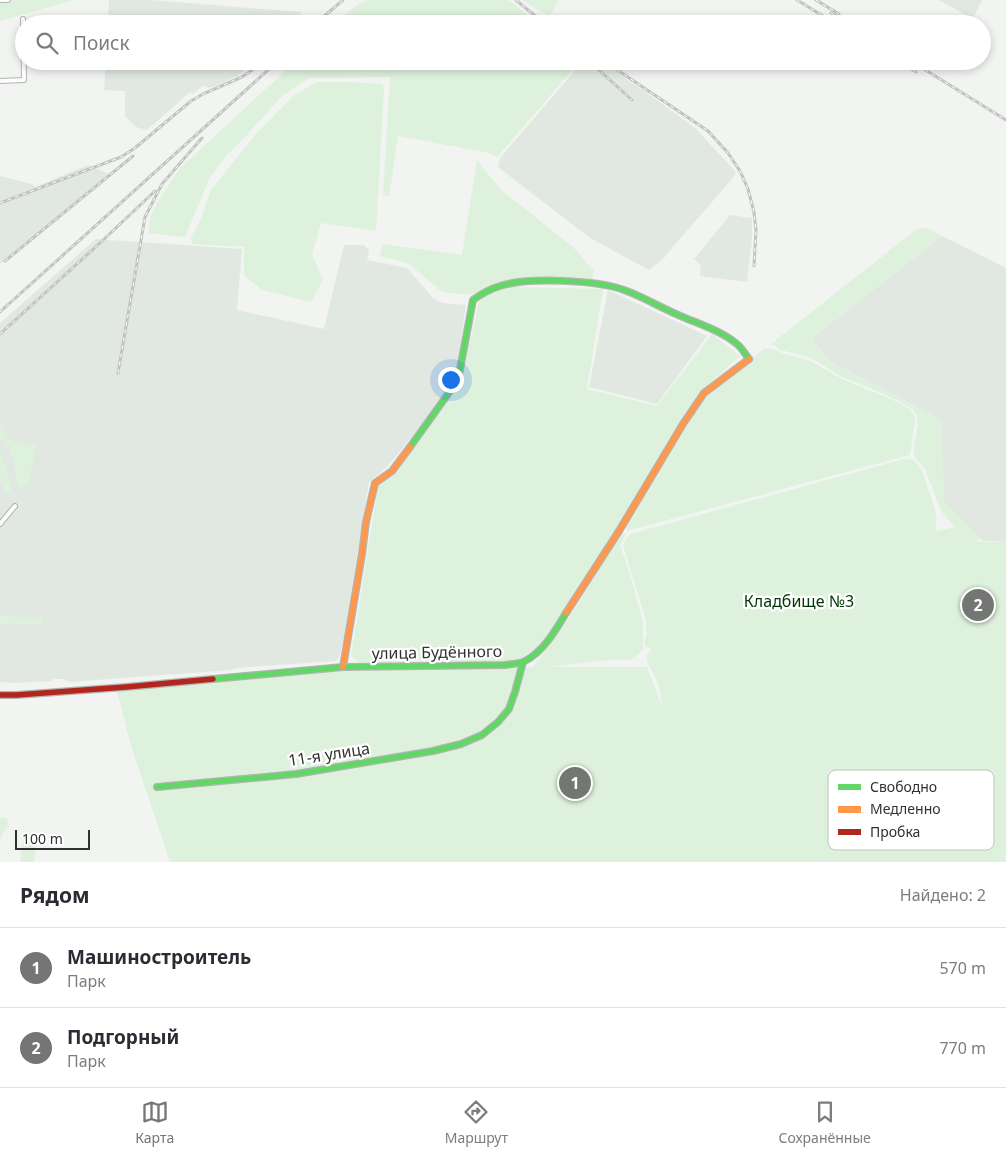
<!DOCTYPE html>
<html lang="ru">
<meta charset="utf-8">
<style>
body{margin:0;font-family:"Noto Sans",sans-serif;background:#f2f2f3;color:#2b2b33}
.scale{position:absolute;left:15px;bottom:12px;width:75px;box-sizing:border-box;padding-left:5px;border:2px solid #303230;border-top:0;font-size:14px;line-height:18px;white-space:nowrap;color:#303230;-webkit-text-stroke:4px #fff;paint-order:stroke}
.you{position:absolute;left:450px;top:379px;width:18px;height:18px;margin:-12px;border:4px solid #fff;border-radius:50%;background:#1a73e8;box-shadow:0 0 0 8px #1a73e833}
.badge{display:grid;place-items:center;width:32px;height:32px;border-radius:50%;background:#747674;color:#fff;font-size:16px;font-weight:700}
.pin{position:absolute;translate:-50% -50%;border:2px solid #fff;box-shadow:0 1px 5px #0006}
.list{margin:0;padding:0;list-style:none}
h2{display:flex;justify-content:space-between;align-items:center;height:65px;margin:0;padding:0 20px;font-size:21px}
h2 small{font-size:16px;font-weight:400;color:#7c7c81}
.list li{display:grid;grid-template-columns:32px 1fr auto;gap:15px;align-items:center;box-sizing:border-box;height:80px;padding:0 20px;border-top:1px solid #e1e1e2}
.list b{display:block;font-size:19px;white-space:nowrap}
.list p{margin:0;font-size:16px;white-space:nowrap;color:#7c7c81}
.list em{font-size:16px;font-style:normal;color:#7c7c81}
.icon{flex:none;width:28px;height:28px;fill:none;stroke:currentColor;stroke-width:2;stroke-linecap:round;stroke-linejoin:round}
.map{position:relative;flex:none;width:1006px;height:862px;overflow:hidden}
.search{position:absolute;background:#fff;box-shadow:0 2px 8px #0003;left:15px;right:15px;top:15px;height:55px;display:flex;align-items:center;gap:12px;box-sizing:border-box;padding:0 18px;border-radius:28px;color:#7c7c81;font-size:19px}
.sheet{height:225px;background:#fff}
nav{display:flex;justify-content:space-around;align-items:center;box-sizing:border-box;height:70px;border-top:1px solid #e1e1e2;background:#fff;font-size:14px;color:#7c7c81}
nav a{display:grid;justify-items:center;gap:2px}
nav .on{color:#747674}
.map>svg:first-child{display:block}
.built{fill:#e1e8e1}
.green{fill:#def1dd}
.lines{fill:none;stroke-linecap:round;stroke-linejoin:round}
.street-casing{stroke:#b2b4b2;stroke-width:6}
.fast-casing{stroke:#b2b4b2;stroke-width:8}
.slow-casing{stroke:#b2b4b2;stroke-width:8}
.jam-casing{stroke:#b2b4b2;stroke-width:8}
.street{stroke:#fdfdfd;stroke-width:4}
.fast{stroke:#63d668;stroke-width:5.5}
.slow{stroke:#ff974d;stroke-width:5.5}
.jam{stroke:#b3261e;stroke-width:5.5}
.rail-casing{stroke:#c1c3c1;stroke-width:3}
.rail{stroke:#fff;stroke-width:1;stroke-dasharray:4;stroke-linecap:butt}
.labels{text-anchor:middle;stroke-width:4.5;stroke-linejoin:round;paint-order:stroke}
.park-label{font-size:16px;fill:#003604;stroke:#fff}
.street-label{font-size:16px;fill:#303230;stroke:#fff}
.key{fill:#fff;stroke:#c1c2c1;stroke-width:1}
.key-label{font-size:14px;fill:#303230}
</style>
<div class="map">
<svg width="1006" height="862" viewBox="0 0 1006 862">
<rect width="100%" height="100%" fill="#f1f4f1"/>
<path class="built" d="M109 0H151L301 12V24H108Z
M939 0H982L974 16 971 18Z
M106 61H257L237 76 218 85 208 88 204 85 193 94 190 92 147 130 136 127 125 116V91L104 90Z
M583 61H600L647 93 695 128 736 172 732 179 677 242 664 258 649 270 590 238 498 167 500 158Z
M88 165 109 174 0 264V176L32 184 35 187Z
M730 215 752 218V239L747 282 700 276 701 265 694 259Z
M942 236 1006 268V541H983L981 539 944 501 941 420 828 360 812 338Z
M96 239 242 249 237 310 324 329 344 245H363L369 249 367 260 407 268 433 298 443 303 466 305 459 356 454 378 416 432 385 469 369 482 345 632 340 655 336 661 236 668 232 670 69 682 64 679H54L51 681 13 683 0 682V323Z
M608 290 707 336 657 404 589 387Z"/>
<path class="green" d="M0 0H75L0 21Z
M367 0H507L513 3 538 24H336L355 6Z
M522 0H559L549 16Z
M296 61H575L576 66 497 157 485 152 398 136 389 196 383 195 390 77 309 78 281 97 246 136 227 155 210 177 185 237 148 233 150 217 158 201 180 168Z
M317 82H350L383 84 384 90 376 231 321 223 312 254 323 280 311 302 262 290 244 275V247L192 244 191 237 200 221 211 190 255 135 293 96Z
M477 160 500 189 574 248 594 271 592 281 528 278 489 286 470 295 442 292 408 263 380 256 383 244 462 255Z
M927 228 942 236 812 338 828 360 941 420 944 501 981 539 977 540 978 542 1006 541V862H170L130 743 117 691 341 668 533 667C567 626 593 579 621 533L626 534 620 545 631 578 643 623V650L630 660H609L549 667H647L663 709C661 700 660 689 657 681 653 671 646 665 647 654L651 651 649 647H645V640L647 633 645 617 623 545 626 540 630 534 904 459 914 460 921 469 924 476 936 513V531L956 527 951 523 941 511 925 469 914 456V444L918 425 916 415 912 409 901 402 892 398 870 388 842 377 818 362 806 356 781 350 771 344 917 229Z
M506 287 603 289 587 389 657 406 712 334 740 356 702 390 679 423 613 536 543 643 517 661 359 662 351 656 378 486 400 467 461 381 480 298Z
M765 348 773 349 784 354 808 360 844 380 900 403 909 409 914 415 915 421 910 454 906 456 626 531V525L695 413 707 396Z
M0 423C4 427 5 433 8 437 14 445 27 444 36 445L29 481 23 487H18L14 461 6 441 0 440Z
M0 450 10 484 11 493H7L0 483Z
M0 616 20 617H42V624L0 625Z
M0 818H7L8 825 2 835 0 841Z
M31 835 36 839 34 862H20L24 836Z"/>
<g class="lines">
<defs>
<path id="street" d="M1 0H8
M0 81 24 80 23 19
M0 524 15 506"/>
<path id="fast" d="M410 447 458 380 473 300C481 294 490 289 500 286 528 277 597 280 624 290 644 297 663 309 683 317 702 325 721 331 737 344 742 348 745 354 749 359
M213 679 343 667 505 665C511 664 519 664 525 661 544 651 555 631 566 613
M157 787 296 774 433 751 461 744 482 735 498 722 509 709 515 692 523 662"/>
<path id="slow" d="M566 613 619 531 683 424 704 393 749 359
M343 667 362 554 366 522 375 483 392 471 410 447"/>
<path id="jam" d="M0 695H16L126 687 213 679"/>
</defs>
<use href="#street" class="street-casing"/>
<use href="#fast" class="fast-casing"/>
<use href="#slow" class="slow-casing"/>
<use href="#jam" class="jam-casing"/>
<use href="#street" class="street"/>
<use href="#fast" class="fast"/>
<use href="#slow" class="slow"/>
<use href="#jam" class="jam"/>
<defs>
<path id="rail" d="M516 0 545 24
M797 0 836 24
M816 0 839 14
M831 13 849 24
M315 24 343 0
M589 61 632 100
M604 61 708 131 728 153 740 171 748 189 754 212 756 230 754 266
M899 61 916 72
M911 61 1006 120
M0 203 121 157 135 148 191 101 203 94 242 77 265 61
M5 261 133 156
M0 312 278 61
M0 334 100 243 155 191
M118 373 145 217 162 184 202 138"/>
</defs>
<use href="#rail" class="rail-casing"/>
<use href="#rail" class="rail"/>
</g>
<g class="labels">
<g class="park-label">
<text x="799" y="607">Кладбище №3</text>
</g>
<g class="street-label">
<text transform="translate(437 652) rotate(-1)" y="6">улица Будённого</text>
<text transform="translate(329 754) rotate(-9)" y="6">11-я улица</text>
</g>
</g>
<rect x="828" y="770" width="166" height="80" rx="8" class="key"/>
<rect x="838" y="784" width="23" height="6" fill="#63d668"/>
<rect x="838" y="806" width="23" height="7" fill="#ff974d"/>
<rect x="838" y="829" width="23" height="6" fill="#b3261e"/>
<g class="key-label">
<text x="870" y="792">Свободно</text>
<text x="870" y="814">Медленно</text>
<text x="870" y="837">Пробка</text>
</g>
</svg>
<div class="scale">100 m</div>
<div class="you"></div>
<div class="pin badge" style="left:575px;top:783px">1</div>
<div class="pin badge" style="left:978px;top:605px">2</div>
<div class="search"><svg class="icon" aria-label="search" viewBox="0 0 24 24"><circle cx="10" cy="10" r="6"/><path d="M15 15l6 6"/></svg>Поиск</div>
</div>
<section class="sheet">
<h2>Рядом<small>Найдено: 2</small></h2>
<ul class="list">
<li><span class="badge">1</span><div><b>Машиностроитель</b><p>Парк</p></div><em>570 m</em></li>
<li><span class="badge">2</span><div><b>Подгорный</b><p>Парк</p></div><em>770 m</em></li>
</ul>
</section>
<nav>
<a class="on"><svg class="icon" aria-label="map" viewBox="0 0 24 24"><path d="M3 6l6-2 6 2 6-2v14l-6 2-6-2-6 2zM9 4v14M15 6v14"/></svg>Карта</a>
<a><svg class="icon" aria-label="directions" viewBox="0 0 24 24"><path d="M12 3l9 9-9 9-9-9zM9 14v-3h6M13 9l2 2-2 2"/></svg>Маршрут</a>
<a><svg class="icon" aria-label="saved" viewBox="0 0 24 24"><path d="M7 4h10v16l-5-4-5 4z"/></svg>Сохранённые</a>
</nav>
